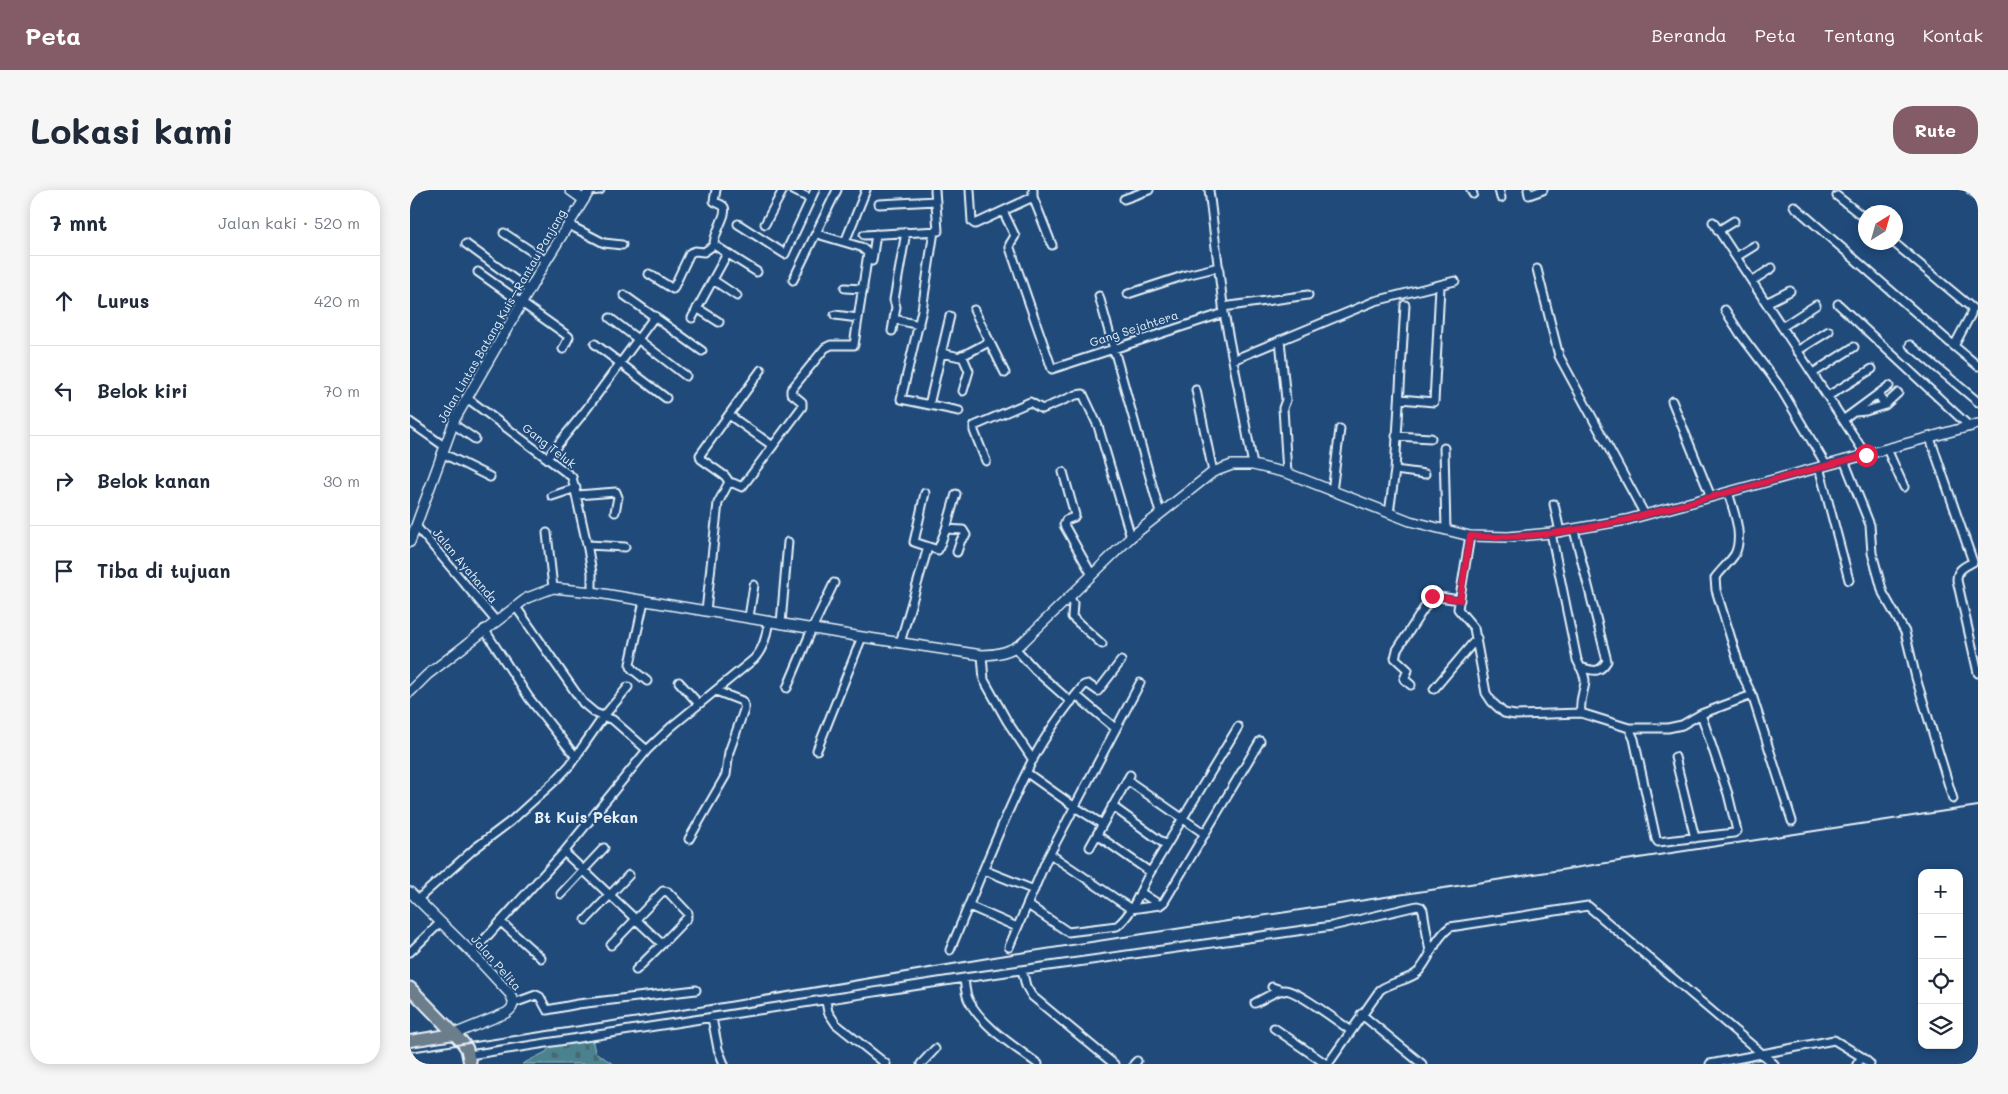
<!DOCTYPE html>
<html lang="id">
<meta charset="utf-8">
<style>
body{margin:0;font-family:Mali,sans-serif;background:#f6f6f7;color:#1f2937}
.controls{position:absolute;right:15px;bottom:15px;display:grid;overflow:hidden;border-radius:10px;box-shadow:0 2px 12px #0003}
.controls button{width:45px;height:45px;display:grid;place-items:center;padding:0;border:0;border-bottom:1px solid #e0e1e3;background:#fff;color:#1f2937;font:25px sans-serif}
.compass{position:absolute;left:1448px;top:15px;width:45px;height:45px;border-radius:50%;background:#fff;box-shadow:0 2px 12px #0003;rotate:37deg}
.stop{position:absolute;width:15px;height:15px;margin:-11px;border:4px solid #e11d48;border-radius:50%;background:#fff}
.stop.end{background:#e11d48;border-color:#fff;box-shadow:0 1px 5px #0008}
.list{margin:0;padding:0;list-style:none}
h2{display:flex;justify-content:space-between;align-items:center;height:65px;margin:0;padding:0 20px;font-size:21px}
h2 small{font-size:16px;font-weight:400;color:#747a83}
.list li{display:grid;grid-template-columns:32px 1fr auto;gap:15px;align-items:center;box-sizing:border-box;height:90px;padding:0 20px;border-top:1px solid #e0e1e3}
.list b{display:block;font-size:19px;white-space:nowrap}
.list em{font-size:16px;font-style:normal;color:#747a83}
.icon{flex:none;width:28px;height:28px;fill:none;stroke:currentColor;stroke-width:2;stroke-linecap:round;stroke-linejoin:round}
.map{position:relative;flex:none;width:1568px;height:874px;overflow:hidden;border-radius:20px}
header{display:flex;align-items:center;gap:30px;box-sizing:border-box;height:70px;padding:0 25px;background:#845c67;color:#fff}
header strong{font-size:24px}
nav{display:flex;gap:28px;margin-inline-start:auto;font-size:18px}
.intro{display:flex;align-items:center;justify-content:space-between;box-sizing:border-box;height:120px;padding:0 30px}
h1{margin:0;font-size:35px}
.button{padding:12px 22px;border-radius:20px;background:#845c67;color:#fff;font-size:18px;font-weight:700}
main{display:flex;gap:30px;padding:0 30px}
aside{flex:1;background:#fff;border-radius:20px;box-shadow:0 2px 12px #0003}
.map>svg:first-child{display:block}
.cemetery{fill:url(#cemetery-stones);stroke:#9abac4}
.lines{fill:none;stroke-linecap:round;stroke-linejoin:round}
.minor-casing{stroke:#e8f1f8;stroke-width:11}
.tertiary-casing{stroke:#e8f1f8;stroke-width:12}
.secondary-casing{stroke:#e8f1f8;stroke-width:12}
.primary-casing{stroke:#e8f1f8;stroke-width:14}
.trunk-casing{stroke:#e8f1f8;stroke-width:15}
.minor{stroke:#1f4a7a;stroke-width:7}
.tertiary{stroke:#1f4a7a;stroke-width:9}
.secondary{stroke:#1f4a7a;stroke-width:9}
.primary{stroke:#6c7d8b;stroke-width:10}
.trunk{stroke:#6c7d8b;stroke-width:11}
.rail{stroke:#e8f1f8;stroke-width:2}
.route{stroke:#e11d48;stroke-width:6}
.labels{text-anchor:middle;stroke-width:4;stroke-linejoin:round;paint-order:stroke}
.street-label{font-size:12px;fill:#e8f1f8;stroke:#1f4a7a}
.quarter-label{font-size:15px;font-weight:bold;fill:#e8f1f8;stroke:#1f4a7a}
</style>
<header>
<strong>Peta</strong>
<nav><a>Beranda</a><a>Peta</a><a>Tentang</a><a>Kontak</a></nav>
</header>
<div class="intro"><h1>Lokasi kami</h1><a class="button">Rute</a></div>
<main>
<aside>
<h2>7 mnt<small>Jalan kaki · 520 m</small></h2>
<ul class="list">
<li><svg class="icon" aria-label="ahead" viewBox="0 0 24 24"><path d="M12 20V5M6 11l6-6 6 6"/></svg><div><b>Lurus</b></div><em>420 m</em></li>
<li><svg class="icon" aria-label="left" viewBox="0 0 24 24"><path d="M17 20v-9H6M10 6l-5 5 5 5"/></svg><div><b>Belok kiri</b></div><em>70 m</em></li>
<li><svg class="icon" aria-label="right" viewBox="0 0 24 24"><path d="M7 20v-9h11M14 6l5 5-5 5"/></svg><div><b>Belok kanan</b></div><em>30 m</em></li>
<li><svg class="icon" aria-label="arrive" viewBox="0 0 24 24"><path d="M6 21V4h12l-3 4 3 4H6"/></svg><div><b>Tiba di tujuan</b></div></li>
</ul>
</aside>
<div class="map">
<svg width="1568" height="874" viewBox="0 0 1568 874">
<defs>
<pattern id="cemetery-stones" width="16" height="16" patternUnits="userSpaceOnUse" patternTransform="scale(1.25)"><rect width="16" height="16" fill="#4c828f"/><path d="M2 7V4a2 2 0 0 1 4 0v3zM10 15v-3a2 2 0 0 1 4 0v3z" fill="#496870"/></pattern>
</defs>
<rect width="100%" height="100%" fill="#1f4a7a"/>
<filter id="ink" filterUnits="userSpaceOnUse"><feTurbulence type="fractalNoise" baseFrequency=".02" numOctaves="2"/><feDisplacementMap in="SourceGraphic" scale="10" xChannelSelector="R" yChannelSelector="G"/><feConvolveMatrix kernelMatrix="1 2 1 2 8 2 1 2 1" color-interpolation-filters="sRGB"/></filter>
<g filter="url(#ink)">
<path class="cemetery" d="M182 848 185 862 203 874H112L136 862 141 855Z"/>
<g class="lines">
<defs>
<path id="minor" d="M306 0 304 11C306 13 312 14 314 17 318 24 303 44 304 55L347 82
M383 0 401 9
M560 0 562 32 565 34 623 7
M623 0V7L642 55
M799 0 814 123 843 275
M1061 0 1063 4
M1089 0 1091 8
M1118 0 1119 5 1133 0
M1561 0 1568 5
M179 1 190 0
M1427 6 1456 29
M714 9 739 0
M469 14 526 11
M1384 16 1544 156
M593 21 605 46 600 54V58L642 179 814 123
M1303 32 1456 265
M328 34 375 64 405 0
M355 34 373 0
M159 35 194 53 212 55
M524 41 512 120 491 209 549 221
M1308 41 1324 31
M94 43 136 71
M454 45 528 41 525 0
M435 52 456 0
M1483 52 1562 118 1561 124 1544 156 1568 176
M56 54 119 100
M1326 67 1344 56
M462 71 466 44
M1127 79 1149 166 1235 325
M68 82 158 146 159 147 153 159
M239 84 263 99 280 63 285 61 294 62 304 55
M303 90 327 106
M383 90 427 0
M1342 91 1362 78
M435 98 453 99
M718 104 776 85 809 77
M214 105 292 161
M689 106 750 323
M1356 113 1380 101
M1428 114 1560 237
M813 117 898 105
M287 118 309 132
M564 120 595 183
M1315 120 1331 145 1368 194 1416 275
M425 125 448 128
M200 128 276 186
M282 128 317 64
M484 129 509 135
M1372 137 1406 115
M482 141 486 117 484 110 496 42
M870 150 876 210 873 218 877 283
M185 154 256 208
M1500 155 1568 212
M1387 161 1419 141
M532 163 550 167 579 152
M552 165 559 181 553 201
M823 170 965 111 1045 91
M1403 183 1444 157
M786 200 803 282
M1418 206 1462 179
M57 208 162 287 178 359 182 383V402
M990 209 1024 212 1030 97
M1262 211 1301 307
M519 215 540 126
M1475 215 1488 203
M1445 222 1456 221 1475 215 1468 204
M319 225 363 256
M1433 230 1479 196
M0 232 34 256
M43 234 65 249
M986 246 1021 248
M1520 248 1563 372C1554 377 1547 379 1547 390L1568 483
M1034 258 1036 340
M1477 259 1494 297
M32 263 80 287
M137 268 175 221 245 126
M1434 270 1460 335 1462 363 1473 403 1495 442 1506 488 1543 609
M576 271 564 241V236L620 212 632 219 666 205 673 204 688 236 721 347
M1409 277 1439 390
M985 280 1015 284
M653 282 665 325 664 327 656 330 654 335 682 385
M320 293 315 286 291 269 290 265 351 180
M922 302 930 239
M1318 302C1323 320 1334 345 1325 364 1320 372 1311 380 1305 388L1306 400 1332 484 1342 505 1382 631
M515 303 504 352 528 360 536 339 553 340 556 345 551 350 547 362
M167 305 206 302 208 307 205 322
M142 306 166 298
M1144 314 1150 342
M979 323 985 280 995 115
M6 336 86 431
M536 339 546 304
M1164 340 1197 471C1189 484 1184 481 1170 477
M137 343 143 398
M1141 343 1167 470C1170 476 1174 483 1175 490 1175 501 1169 507 1171 523
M1060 346 1048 419 1064 438 1076 503 1082 512 1094 523 1105 525 1171 523 1219 538 1224 549 1246 649 1248 652 1324 643 1327 641 1318 604 1291 524
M178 355 215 357
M659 407 663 413 662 427 692 454
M234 411 220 474 222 479 237 491
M106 417 173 513 185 523 203 530 237 560
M296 421 308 313 318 294 323 293 332 297 392 217V212L381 203V200L415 158 421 155H444L458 63 451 57 407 44
M339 427 344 395
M371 433 378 352
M74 439 119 508 166 567
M490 453 518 357
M605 458 626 481 661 512
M572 465 574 490 597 531 623 570
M269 492 289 514
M1001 495 994 489 998 480 985 468 987 460 1022 406 1050 410
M377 498 402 439 424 393
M1024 499 1067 448
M667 506 705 538
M1219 538H1258L1272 535 1291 524 1342 505
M407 560 452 447
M1265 567 1285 648
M617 583 665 617 692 634
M717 590 795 644
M702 616 756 655
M687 645 740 682
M279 649 316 585 319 562 334 520V515L332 511 306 501
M680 657 720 585
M154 662 252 754 277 728
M640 664 721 719 750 715 754 712 850 551
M574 680 624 700
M730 702 750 715
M151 704 194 658
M8 709 64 659 101 631 146 590 160 575 194 526 218 497
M618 715 658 742 707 736C724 723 730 699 741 681 770 633 799 585 828 537
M559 716 607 737
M176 730 219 685
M91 732 131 768
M201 755 253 701 258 702 278 723
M599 757 636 671 730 493
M540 760C567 697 591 632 622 571 636 544 655 518 674 495L678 494 688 501 711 471
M0 762 31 732
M62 763 154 662 237 560 261 537 344 469C354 458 356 446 359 431
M226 780 252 754
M612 780 616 796 622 806 704 874
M554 788C555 795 555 804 559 811 573 837 604 856 628 874
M862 797 874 801
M416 811 418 822 426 834 476 874
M104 813 126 805 130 807 137 820 168 814 286 800
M845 813C854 809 864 801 874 800 886 799 928 832 940 840
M951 824 1012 874
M302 828 308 859 314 874
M864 838 916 874
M59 865 554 788 922 736 1007 716 1011 717 1013 720 1020 762
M511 874 525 859
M724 874 727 871
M918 874 970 800C981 792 1000 790 1008 782 1020 769 1025 748 1040 737L1178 716 1364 874
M1300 874 1424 850 1452 867
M1447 874 1452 867 1460 874"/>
<path id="tertiary" d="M0 502 17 485 117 408 143 398 182 402 452 447 572 465C587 465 600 462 612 453L721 347 803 282 822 275H843L877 283 1000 331 1060 346 1098 347 1141 343 1216 330 1568 234
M0 702 62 763 100 804C105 812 104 818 96 823L44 844"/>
<path id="secondary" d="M160 0 174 10
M0 352 45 229 136 71 180 0"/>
<path id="primary" d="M0 851 44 844"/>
<path id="trunk" d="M0 798 53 853 57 859 60 874"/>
</defs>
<use href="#minor" class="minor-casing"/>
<use href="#tertiary" class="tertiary-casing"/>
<use href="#secondary" class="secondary-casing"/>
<use href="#primary" class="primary-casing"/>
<use href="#trunk" class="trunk-casing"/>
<use href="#minor" class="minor"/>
<use href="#tertiary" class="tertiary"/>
<use href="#secondary" class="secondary"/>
<use href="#primary" class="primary"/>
<use href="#trunk" class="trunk"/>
<path class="rail" d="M0 862 242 825 590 766 1568 616"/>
</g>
</g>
<g class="lines" filter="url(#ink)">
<path class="route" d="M1022 406 1050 410 1060 346C1112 350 1165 341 1216 330L1456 265"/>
</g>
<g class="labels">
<g class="street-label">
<text transform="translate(92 126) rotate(-60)" y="4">Jalan Lintas Batang Kuis–Rantau Panjang</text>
<text transform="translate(724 139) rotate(-18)" y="4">Gang Sejahtera</text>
<text transform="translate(139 256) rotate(38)" y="4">Gang Teluk</text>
<text transform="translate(55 376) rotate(50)" y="4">Jalan Ayahanda</text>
<text transform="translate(86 773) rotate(49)" y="4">Jalan Pelita</text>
</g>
<g class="quarter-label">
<text x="176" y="633">Bt Kuis Pekan</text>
</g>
</g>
</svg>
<div class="controls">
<button>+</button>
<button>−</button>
<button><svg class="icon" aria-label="locate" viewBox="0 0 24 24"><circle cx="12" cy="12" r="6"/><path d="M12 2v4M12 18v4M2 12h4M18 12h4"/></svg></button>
<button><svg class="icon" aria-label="layers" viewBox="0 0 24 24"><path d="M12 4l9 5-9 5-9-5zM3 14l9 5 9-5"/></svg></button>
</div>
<svg class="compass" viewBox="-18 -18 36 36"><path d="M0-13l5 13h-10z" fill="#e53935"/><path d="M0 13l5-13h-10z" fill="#747a83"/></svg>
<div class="stop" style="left:1456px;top:265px"></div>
<div class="stop end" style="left:1022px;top:406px"></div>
</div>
</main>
